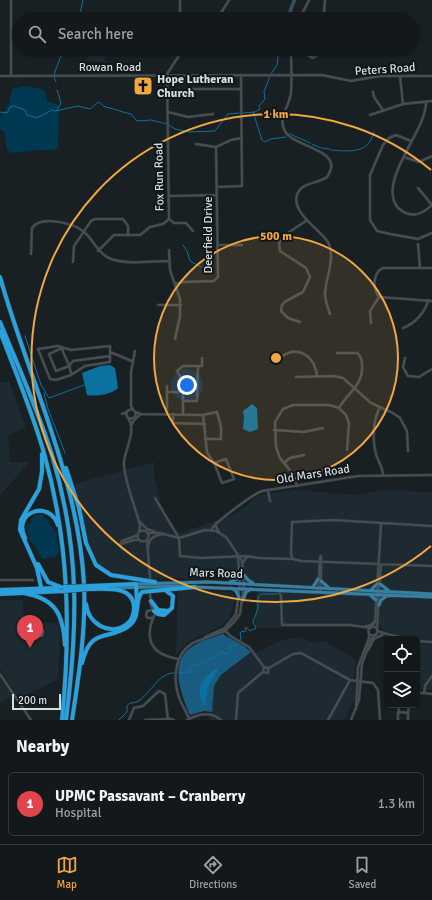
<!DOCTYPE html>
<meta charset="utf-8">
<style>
body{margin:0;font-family:Signika,sans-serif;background:#1c2124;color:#f1f3f6}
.controls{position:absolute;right:12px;bottom:12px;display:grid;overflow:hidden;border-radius:6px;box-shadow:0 1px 3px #0004}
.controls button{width:36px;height:36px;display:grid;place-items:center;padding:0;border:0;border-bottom:1px solid #32373a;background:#13181b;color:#f1f3f6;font:20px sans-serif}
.scale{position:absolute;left:12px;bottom:10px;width:49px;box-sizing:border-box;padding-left:4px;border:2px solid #d7dcdf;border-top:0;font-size:11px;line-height:14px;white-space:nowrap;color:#d7dcdf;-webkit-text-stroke:3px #10171b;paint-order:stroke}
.you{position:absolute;left:187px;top:385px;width:14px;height:14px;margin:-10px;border:3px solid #fff;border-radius:50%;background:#1a73e8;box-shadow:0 0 0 6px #1a73e833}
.badge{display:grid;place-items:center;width:26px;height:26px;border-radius:50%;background:#f1a640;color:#fff;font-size:13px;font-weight:700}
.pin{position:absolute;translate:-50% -33px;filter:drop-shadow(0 1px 2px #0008)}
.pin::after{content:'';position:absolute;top:21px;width:14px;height:12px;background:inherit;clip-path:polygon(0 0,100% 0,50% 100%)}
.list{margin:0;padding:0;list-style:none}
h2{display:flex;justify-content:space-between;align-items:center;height:52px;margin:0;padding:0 16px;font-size:17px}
h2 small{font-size:13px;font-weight:400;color:#9da0a3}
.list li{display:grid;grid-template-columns:26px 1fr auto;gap:12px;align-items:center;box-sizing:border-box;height:64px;margin:0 8px 8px;padding:0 8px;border:1px solid #32373a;border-radius:6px}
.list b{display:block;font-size:15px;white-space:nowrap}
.list p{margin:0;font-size:13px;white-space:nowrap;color:#9da0a3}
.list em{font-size:13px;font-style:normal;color:#9da0a3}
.icon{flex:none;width:22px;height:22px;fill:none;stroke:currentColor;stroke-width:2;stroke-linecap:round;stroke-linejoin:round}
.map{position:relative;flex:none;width:432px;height:720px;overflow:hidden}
.search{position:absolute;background:#13181b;box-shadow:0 1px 3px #0004;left:12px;right:12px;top:12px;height:44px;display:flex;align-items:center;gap:10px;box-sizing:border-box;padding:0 14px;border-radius:22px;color:#9da0a3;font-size:15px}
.sheet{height:124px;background:#13181b}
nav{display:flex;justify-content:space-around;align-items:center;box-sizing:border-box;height:56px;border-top:1px solid #32373a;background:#13181b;font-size:11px;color:#9da0a3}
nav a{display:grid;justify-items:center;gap:2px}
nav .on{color:#f1a640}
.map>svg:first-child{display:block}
.built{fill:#1d2a32}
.green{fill:#003751}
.forest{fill:#185d81}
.water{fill:#0b719f}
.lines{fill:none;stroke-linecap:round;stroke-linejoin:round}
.stream{stroke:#0b719f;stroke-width:1}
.taxiway{stroke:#636a6d;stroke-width:4.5}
.minor-casing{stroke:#373c3f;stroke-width:3}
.major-casing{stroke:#373c3f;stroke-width:4}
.highway-casing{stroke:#373c3f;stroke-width:5}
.minor{stroke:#464e53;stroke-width:2}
.major{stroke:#3580a5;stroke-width:3}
.highway{stroke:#29a1dc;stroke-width:4}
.highway-bridge-casing{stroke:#373c3f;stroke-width:5;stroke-linecap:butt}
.highway-bridge{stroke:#29a1dc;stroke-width:4}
.ring{fill:none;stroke:#f1a640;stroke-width:2}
.labels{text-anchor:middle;stroke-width:4;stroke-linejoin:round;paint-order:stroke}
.street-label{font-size:12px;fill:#d7dcdf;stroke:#10171b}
.poi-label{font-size:12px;font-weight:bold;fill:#d7dcdf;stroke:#10171b;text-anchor:start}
.centre{fill:#f1a640;stroke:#10171b;stroke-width:2}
.ring-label{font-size:12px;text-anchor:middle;font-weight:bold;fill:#f1a640;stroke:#10171b;stroke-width:4;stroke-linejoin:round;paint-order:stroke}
</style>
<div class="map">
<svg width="432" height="720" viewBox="0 0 432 720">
<rect width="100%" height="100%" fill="#192024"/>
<path class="built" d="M88 49H112L113 54 111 56H105V62L88 61Z
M9 381 26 428 8 435 10 462H30L0 495V383Z
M154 462V477L161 503 169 522 180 533 236 514 259 495 297 490 356 495 386 490 432 492V690L417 689V639H401L396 634 383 630 379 627V623L373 622 370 625 345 627 255 628 257 581 176 578 143 579 115 575 99 566 88 542 75 484Z
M178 590 232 592 235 599 229 619 218 628 189 641 176 655Z
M0 600H23L24 622 58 623 60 635 58 680 19 698 0 669Z
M298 637 315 643 325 641 356 660 354 677 355 699 344 720H209L214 686 221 675 251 652H258L282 640Z
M0 676 13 696 0 703Z"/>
<path class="green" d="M27 86 42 89 46 92 47 101 55 103 59 107 58 148 53 150H36L13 153 7 150 4 132 0 129V118L9 104 12 89Z
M35 515H43L56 532 59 552 55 557 43 559C38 554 36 545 30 541L26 525 31 523V519Z"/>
<path class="forest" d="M223 634 244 646 251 652 221 675 214 686 212 712 204 711 190 715C182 697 169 664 189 649 198 641 212 638 223 634Z"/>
<path class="water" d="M100 366 110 365 115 368 118 388C112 394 96 397 87 395L82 373Z
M252 404 257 408 258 429 250 432 243 429 244 418 243 411Z
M219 667 208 687 205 707C193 689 202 677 219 667Z"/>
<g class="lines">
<path class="stream" d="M79 19 83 0
M286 19 293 0
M62 54 63 49
M54 74 61 56
M271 74 277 65 279 49
M54 77 56 82
M57 90 61 103 57 110
M0 112 7 113 11 106H14L25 110 27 115 37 118 52 110 55 111 78 106 90 109 98 102C101 103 103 107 106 107 114 109 122 112 131 114L137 121 151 120 167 124
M253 112 262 140 265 142 271 139 286 137
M243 113 255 112 260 109 259 106 265 99 264 92 270 76
M169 125 175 129 189 132 215 131 228 114 239 113
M290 134 310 143
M312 144 321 148
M322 148 329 149
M330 150C349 151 368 155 374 132
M183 245 187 251 190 261 203 268
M25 336 41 385 49 398 84 385
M44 393 48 409 65 453
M241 640 240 633 242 631 245 632 246 627 250 631 256 628 253 622 258 608V597L261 594H278
M179 673 189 672 193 665 198 666 203 661 206 664 208 659 217 657 220 652 227 654 231 651 229 645 234 646 239 643
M119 720 127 712V706C130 701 136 704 140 700 151 692 159 673 174 673"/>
<path class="taxiway" d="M41 635 42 631"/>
<defs>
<path id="minor" d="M180 0V19
M221 13 229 0
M291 19V9L295 0
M303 19V12L309 0
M318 19 324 12 325 0
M291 49C291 63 292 78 291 92 290 107 276 118 286 133 297 148 346 150 327 177 318 184 301 182 297 195 291 214 324 232 329 244 335 259 326 278 325 293 325 301 328 308 330 314
M308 49 309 56 313 58 317 55 314 49
M0 76 322 75 351 81 380 76H432
M11 76V0
M400 76 403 104
M189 89H241
M373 92 374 97 383 110
M168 112 188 117 213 114
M370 115 403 104 432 101
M411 141 396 135 389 138 383 145 370 175V220L377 231 390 234 418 239 432 233
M196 144 216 147 231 140 242 138
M404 157 419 162 432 156
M217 187 242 186V184L241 75
M418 188 432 205C421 215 411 219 398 208 376 181 427 131 426 102
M169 196 217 195
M169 219 174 223H186L193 231
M418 244 420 268
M218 245H242
M169 250 170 270 180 299V316L175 339
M98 251 114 235H140L150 227 163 224 169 219 167 74 178 57 180 49
M31 254 32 228C41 215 72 223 83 231 94 240 97 253 111 259 128 265 152 261 170 261
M73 262 74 246 91 221 95 219H123L128 226V235
M432 268H383C372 273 373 289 379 297L432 301
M175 284 183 282 214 281 218 277 216 147
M158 305H181
M300 322 288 318 281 311 282 305 286 301 303 292 310 277 306 268 280 251 279 243 283 236 306 221
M371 323 370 311 379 297
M403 328C414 324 426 312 428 300
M337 353H357C361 356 362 359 362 364 364 385 348 392 339 408
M110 356 73 361 69 366 56 371 49 354 62 348C64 357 71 365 71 375L56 380 50 379 38 349 58 346 71 350 110 346V352L132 361
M281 357C299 344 315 357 317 376
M405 358 403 367 408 376 419 377 432 369
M71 375 85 366 110 362V352
M296 377 333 376 343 378 371 403 393 413 400 418 407 431 408 451
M167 392H183
M183 401H197L198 366
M380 407C373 420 372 440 376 454 378 462 383 467 383 475
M126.5 414a4.5 4.5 0 1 1 9 0a4.5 4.5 0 1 1-9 0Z
M134 411 131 406V372L135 351
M135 412 141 414 203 415 217 412 221 427V439H205
M122 414 127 412
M167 414V386
M173 414V423L205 424
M183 414V381L177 371 183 366H202V358
M203 415 207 452 215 465 222 483 234 479 226 459 214 463
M128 418C137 431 125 449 124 462 123 478 136 509 140 525L139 532
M132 424 134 420 141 414
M274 430 304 432 323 428
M284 463 290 458 304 455
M297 486 293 474 280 458 276 447 275 422 283 409 293 405H329L339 408 346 415 349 423 347 450
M268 490 270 501
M155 498 179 538 180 556 201 558 246 556 259 558 293 559
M139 521 147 529 155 532
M216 523V527L219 532
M432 526 333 520 292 522 291 554 293 559 301 561 432 566
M211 530C214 523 253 494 262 491L358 476 432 475
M137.5 536a5.5 5.5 0 1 1 11 0a5.5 5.5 0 1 1-11 0Z
M148 533H160L179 538 205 530 216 531 226 537 242 561 244 584 240 614 233 623 225 631 198 641
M147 540 150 578
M121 544 134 540H140
M120 545 122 541 138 535
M148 548C149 538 154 535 164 534
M243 563 245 559 249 556
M0 580H33
M279 591 281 596 282 625H350L371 628
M318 591 320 557
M321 591V556
M379 591 381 565
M150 593 151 605 155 614 153 618H148L146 616 147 611 152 610
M153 618C144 642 154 655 178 659
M368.5 631a4.5 4.5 0 1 1 9 0a4.5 4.5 0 1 1-9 0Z
M364 627 371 625 374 622
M371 627 375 622 381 524
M377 629 379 595
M224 630 232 637 249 647 264 667 268 668V673L263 672 264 667
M377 630 380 632 407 639
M205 637 225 628 236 614 240 584 238 557
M417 641 432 642
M368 650 374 639 384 634
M269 668 293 654 301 653 350 680 373 683 378 690 380 720
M0 674 31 720
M417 693H424L425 686 432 676
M424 693 432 694
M398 705 399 712 408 713V720
M356 709 358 667 369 638V633
M408 713 409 705
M129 720 134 708 143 706 159 691 165 694 168 720
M145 720 170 719 174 720
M187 720C198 714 211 711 221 720
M190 720C187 713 183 707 180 700 172 679 174 651 197 641
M236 720 238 693 263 672
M328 720 350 680
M351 720 359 700 362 664 371 639 375 635
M398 720V712"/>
<path id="major" d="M244 575 248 580 253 583
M321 581 328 587
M230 582 237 579 240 573
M136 584 208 582 432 594
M380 584 388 590
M194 587 432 597
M313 587 318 579
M114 588 186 586
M231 588 236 591 239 597
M371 590 377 584
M370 595 376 600
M243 600 246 592 251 589
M379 605 381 600 388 595"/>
<path id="highway" d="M0 277C29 380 78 476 84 584 86 629 79 675 72 720
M0 322C18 366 38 410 52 455 80 549 78 625 66 720
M0 331C15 371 32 411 44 453 69 542 71 628 62 720
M66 468 79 508 86 543 96 565 111 575 155 582
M25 538C12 512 49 499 58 525
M38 564 48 582 61 587
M89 586 136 584 137 602
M0 590 58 588
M42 592 37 568 20 530 21 520 39 489 42 472V454
M24 593C56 599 63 614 65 645
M0 594 64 591
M151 601 158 610 168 611
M86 604C88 623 109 637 127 624 132 620 134 614 134 608 134 585 105 589 89 589
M154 611 158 614 164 615 172 608 173 596 165 590
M82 663C91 625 110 642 130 625 141 616 134 601 142 592L195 587"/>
</defs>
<use href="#minor" class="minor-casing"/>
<use href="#major" class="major-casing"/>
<use href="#highway" class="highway-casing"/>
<use href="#minor" class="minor"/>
<use href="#major" class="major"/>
<use href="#highway" class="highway"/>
<defs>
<path id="highway-bridge" d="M64 587 89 586
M64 591 89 589"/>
</defs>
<use href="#highway-bridge" class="highway-bridge-casing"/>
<use href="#highway-bridge" class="highway-bridge"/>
</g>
<circle cx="276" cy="358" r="122" fill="#f1a640" fill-opacity=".12"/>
<g class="ring">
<circle cx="276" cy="358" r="122"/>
<path d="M431 546A244 244 0 1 1 431 170"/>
</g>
<defs>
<symbol id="church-square" viewBox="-11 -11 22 22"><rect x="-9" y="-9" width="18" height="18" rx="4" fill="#f1a640" stroke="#10171b"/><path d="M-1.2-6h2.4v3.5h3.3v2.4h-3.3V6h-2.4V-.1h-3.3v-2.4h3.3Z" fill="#111"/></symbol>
</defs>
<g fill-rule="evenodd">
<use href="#church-square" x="132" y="75" width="22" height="22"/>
</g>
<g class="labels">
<g class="street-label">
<text x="110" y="71">Rowan Road</text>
<text transform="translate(385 69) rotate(-4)" y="4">Peters Road</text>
<text transform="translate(159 177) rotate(-91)" y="4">Fox Run Road</text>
<text transform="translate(208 235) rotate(-90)" y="4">Deerfield Drive</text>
<text transform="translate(313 474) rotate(-9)" y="4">Old Mars Road</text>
<text transform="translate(216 573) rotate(2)" y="4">Mars Road</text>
</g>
<g class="poi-label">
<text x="157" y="83">Hope Lutheran<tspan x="157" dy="14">Church</tspan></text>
</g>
</g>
<circle cx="276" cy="358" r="6" class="centre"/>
<g class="ring-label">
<text x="276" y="118">1 km</text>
<text x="276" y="240">500 m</text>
</g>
</svg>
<div class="controls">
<button><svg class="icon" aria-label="locate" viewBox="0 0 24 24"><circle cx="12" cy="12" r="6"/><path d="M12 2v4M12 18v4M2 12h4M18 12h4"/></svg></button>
<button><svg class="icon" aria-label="layers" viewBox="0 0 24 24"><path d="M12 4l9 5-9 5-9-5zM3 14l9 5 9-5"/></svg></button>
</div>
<div class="scale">200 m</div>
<div class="you"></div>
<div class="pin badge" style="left:30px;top:648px;background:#e0444e">1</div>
<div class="search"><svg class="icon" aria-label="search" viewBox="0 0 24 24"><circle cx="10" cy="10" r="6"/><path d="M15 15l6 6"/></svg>Search here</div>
</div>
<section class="sheet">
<h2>Nearby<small></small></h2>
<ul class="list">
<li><span class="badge" style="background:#e0444e">1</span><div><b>UPMC Passavant – Cranberry</b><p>Hospital</p></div><em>1.3 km</em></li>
</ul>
</section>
<nav>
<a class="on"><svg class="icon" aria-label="map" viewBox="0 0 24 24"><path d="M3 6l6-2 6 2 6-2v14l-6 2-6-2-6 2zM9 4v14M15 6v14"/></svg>Map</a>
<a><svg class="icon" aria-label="directions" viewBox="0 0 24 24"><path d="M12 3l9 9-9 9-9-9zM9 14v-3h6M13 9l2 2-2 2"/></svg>Directions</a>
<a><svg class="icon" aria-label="saved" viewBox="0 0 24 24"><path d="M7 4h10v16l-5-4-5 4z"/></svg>Saved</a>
</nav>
